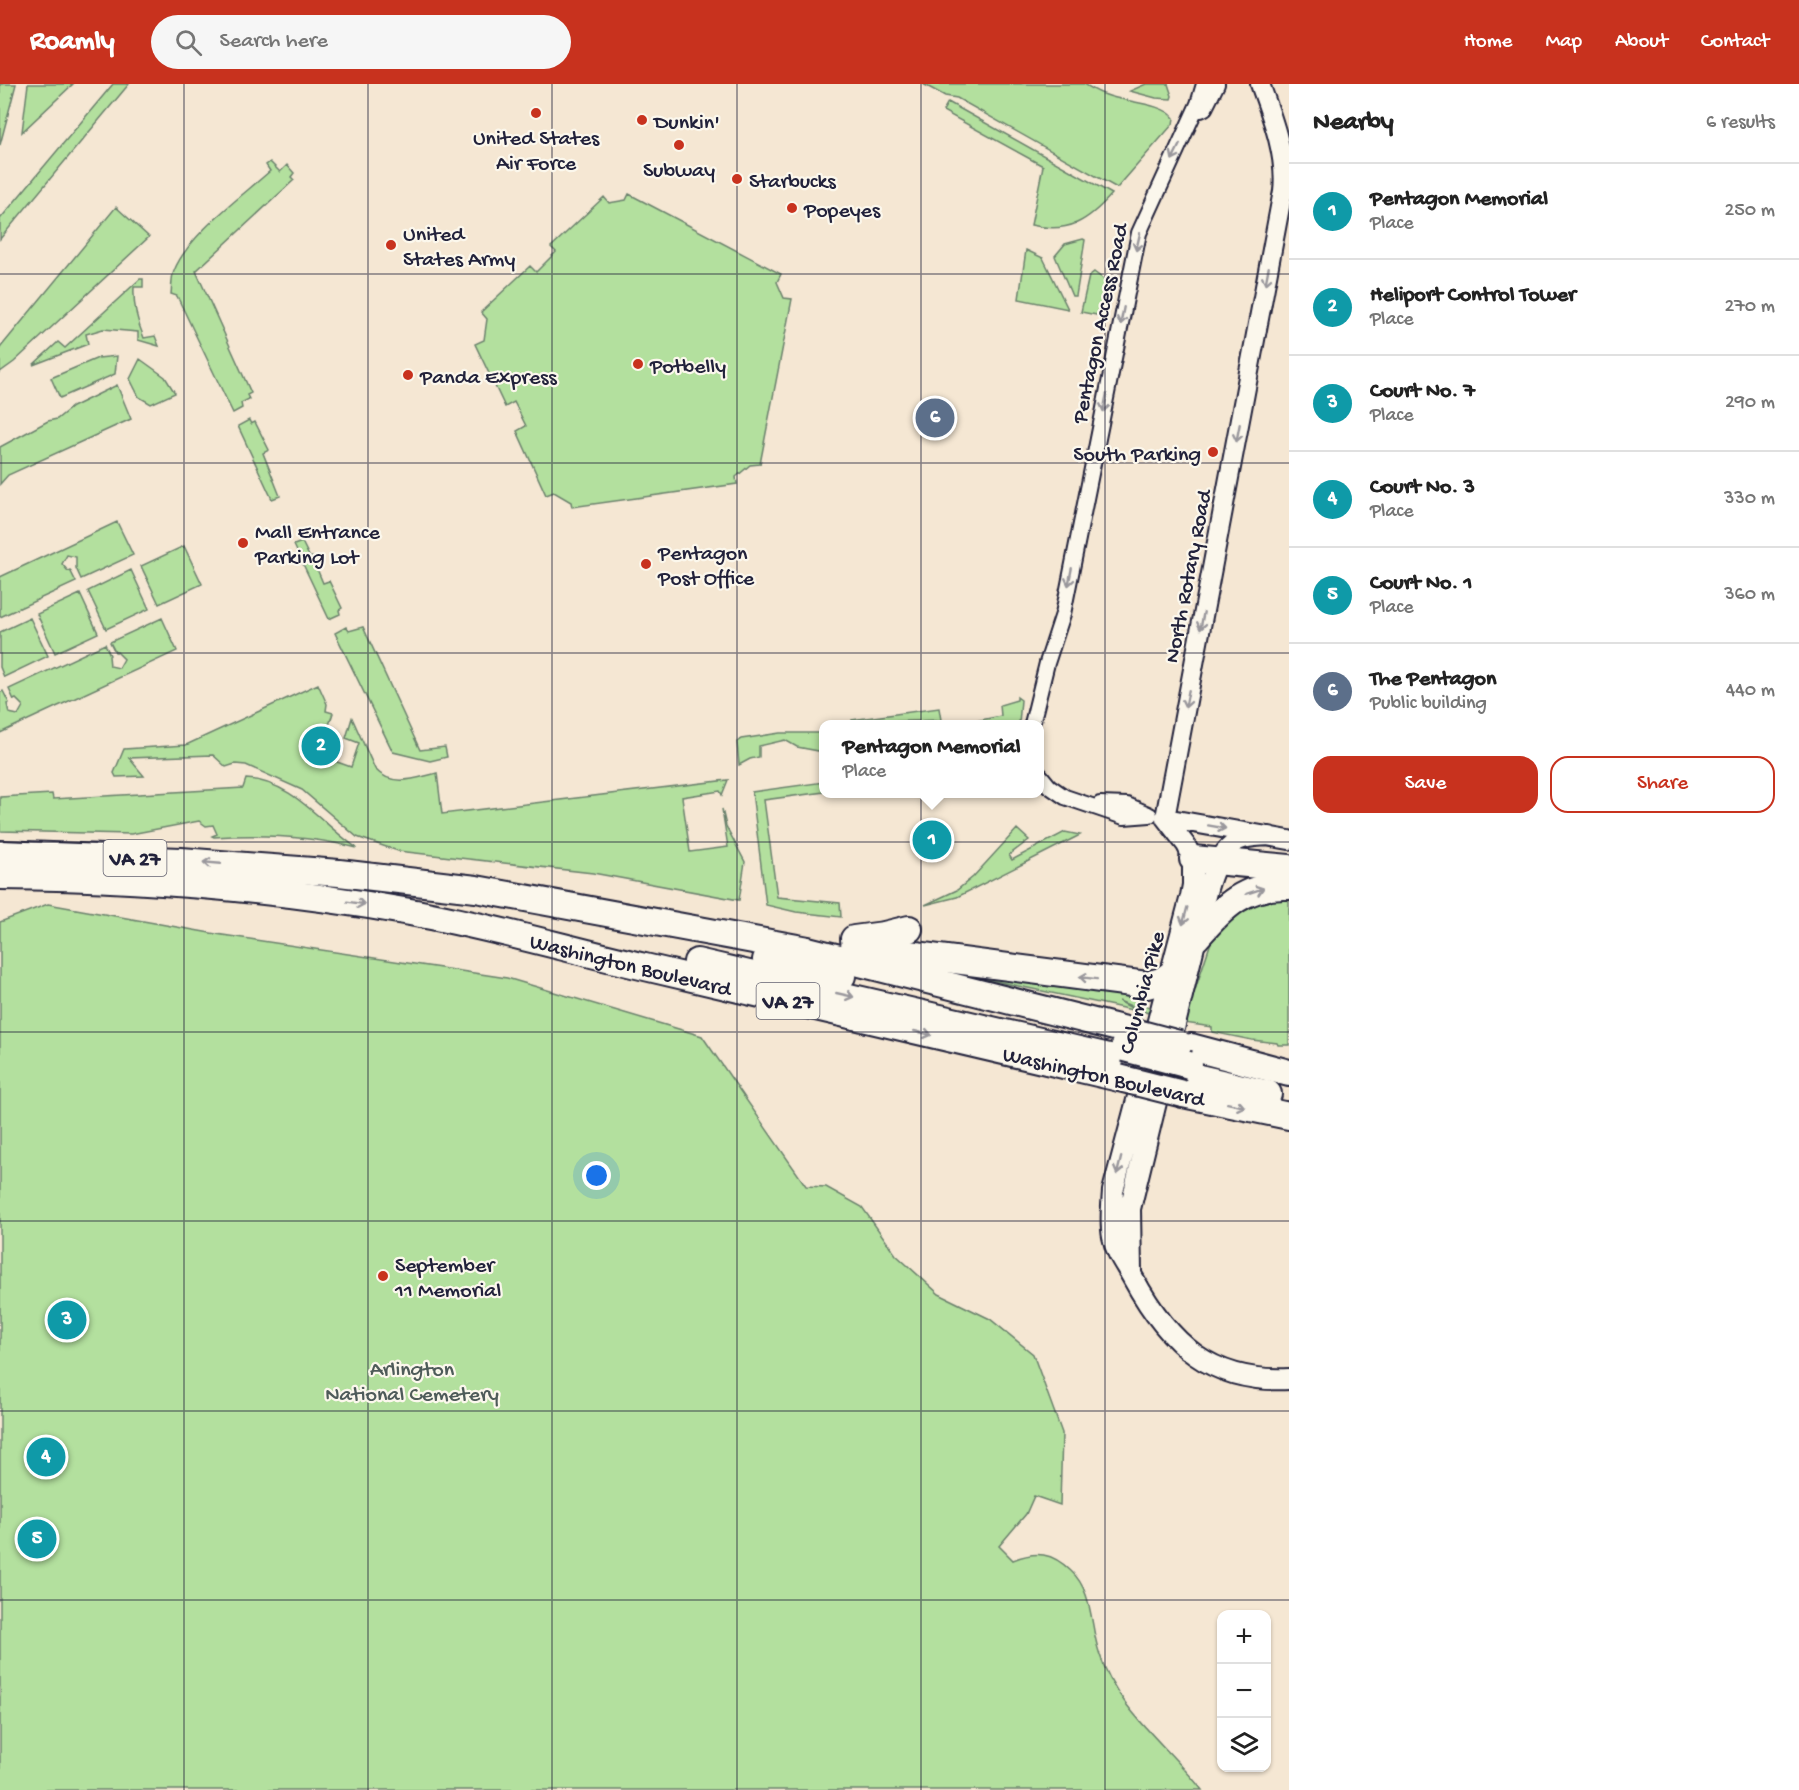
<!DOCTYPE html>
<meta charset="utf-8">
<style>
body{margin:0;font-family:"Gochi Hand",sans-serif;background:#f6f6f6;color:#222}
.controls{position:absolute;right:18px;bottom:18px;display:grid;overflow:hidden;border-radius:12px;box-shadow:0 2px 4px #0004}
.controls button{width:54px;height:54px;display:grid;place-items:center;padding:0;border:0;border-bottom:2px solid #e0e0e0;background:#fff;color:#222;font:30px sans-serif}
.you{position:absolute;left:597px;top:1092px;width:21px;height:21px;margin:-15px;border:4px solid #fff;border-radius:50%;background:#1a73e8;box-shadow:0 0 0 9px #1a73e833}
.badge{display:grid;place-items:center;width:39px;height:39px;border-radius:50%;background:#c8321e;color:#fff;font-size:20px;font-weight:700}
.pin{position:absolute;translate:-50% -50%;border:3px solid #fff;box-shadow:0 2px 6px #0006}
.popup{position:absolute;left:819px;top:636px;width:225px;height:78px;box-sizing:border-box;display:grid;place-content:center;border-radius:12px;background:#fff;filter:drop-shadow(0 2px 4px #0005);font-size:20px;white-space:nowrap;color:#767676}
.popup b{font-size:22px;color:#222}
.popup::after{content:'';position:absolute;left:50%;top:100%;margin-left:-12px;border:12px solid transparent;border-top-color:#fff}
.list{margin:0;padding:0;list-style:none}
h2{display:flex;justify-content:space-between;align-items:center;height:78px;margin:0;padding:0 24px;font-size:26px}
h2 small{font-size:20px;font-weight:400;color:#767676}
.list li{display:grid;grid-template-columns:39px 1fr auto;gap:18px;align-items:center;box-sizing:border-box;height:96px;padding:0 24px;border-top:2px solid #e0e0e0}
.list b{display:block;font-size:22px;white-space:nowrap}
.list p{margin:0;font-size:20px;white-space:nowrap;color:#767676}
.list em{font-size:20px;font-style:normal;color:#767676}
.actions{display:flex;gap:12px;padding:18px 24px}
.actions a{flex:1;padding:14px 0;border:2px solid #c8321e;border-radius:18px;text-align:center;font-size:21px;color:#c8321e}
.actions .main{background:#c8321e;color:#fff}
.icon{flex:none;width:33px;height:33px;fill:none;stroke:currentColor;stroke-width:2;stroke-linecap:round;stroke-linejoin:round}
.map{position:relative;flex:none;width:1289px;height:1706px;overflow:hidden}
header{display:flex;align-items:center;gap:36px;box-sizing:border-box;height:84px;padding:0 30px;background:#c8321e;color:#fff}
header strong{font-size:28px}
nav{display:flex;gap:33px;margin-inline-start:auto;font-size:21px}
.search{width:420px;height:54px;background:#f6f6f6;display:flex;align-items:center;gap:15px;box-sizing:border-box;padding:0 21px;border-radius:33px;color:#767676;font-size:22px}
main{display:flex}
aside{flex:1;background:#fff}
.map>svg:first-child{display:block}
.green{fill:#b3e09e;stroke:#6a816c;stroke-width:1.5}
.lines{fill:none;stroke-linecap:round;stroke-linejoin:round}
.minor-casing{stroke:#22223b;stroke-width:18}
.tertiary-casing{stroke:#22223b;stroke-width:22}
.secondary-casing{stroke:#22223b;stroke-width:24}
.motorway-casing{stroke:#22223b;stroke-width:30}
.minor{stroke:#fbf7ec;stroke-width:14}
.tertiary{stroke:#fbf7ec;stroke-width:18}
.secondary{stroke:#fbf7ec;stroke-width:20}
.motorway{stroke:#fbf7ec;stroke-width:26}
.motorway-bridge-casing{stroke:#22223b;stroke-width:30;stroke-linecap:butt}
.motorway-bridge{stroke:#fbf7ec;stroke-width:26}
.oneway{stroke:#99979c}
.grid{fill:none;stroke:#22223b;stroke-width:1.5;stroke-opacity:0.55}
.poi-dot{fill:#c8321e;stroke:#fbf7ec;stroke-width:2}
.labels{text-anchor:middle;stroke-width:4.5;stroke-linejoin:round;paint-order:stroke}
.shield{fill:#fbf7ec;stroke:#636270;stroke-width:1.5}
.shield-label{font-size:21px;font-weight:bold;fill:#22223b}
.poi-label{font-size:22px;fill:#22223b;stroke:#fbf7ec;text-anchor:start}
.street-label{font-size:22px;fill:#22223b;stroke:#fbf7ec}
.park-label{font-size:22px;fill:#4e5b59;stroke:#fbf7ec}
</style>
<header>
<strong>Roamly</strong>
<div class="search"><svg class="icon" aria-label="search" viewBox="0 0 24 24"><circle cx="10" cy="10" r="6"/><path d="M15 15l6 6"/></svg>Search here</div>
<nav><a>Home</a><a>Map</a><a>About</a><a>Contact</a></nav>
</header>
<main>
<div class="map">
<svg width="1289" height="1706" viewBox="0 0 1289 1706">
<rect width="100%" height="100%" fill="#f5e7d3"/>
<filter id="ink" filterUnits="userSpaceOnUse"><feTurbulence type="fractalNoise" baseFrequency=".0167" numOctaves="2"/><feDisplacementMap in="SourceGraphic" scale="12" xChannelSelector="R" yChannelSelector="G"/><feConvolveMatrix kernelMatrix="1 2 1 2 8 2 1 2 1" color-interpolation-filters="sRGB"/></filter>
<g filter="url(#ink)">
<path class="green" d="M0 0H16L0 61Z
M28 0H73L22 48Z
M113 0H129L0 155V135Z
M923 0H1084C1091 4 1098 9 1106 11 1123 18 1164 19 1174 34L1173 40 1117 104 957 14 945 12Z
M1146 0H1168L1172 12 1171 15 1156 14 1130 7Z
M948 18 1112 110C1088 137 1069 150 1031 141L1043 82 943 27Z
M270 78 280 88 287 81 294 89 291 93 294 96 196 187 251 309 247 311 249 315 241 319 242 324 233 329 177 212 171 210C172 203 171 194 174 187 188 151 241 113 270 87L266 81Z
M629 110 781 190 777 198 784 214 792 215 760 380 750 381 736 393 737 400 572 423 571 418 554 408 546 411 517 347 526 342 514 318 505 323 475 260 484 256 487 235 481 228 530 182 536 188 556 168 551 163 604 113 609 119 626 116Z
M116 123 149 153 14 278 0 288V264Z
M1083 155 1085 156 1076 212H1072L1055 172 1065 160Z
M1026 166 1043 174 1068 225 1019 215Z
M1094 188 1110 200 1106 203 1111 213 1110 217H1105L1102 232 1081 228 1089 192Z
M140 195H143V203H134C133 221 137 237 144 254L155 252 159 262 138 256V248L103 245 86 250 88 260 33 281 58 258 65 264Z
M117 272 115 290 60 314 51 294 98 274Z
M140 275 165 293 175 309 151 320 139 313 130 295Z
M117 301 131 335 8 391 0 400V363L48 337 57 335 72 323Z
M249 336 251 340 255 338 269 366 263 369 280 412 272 415 238 342Z
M117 438 133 471 81 495 76 484V473L67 471 62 480 68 487 70 486 76 498 0 533V493Z
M302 458 310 474 312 473 323 499 329 497 342 524 339 526 340 530 329 535 294 461Z
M184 462 202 500 159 520 141 482Z
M131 486 149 525 106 545 88 507Z
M80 510 98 549 55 569 37 530Z
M30 534 48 572 4 593 0 583V548Z
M162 534 177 567 0 649V609L3 607 9 619 7 620 9 629 18 631 23 622 16 615 14 616 9 605 105 560 110 571 109 572 110 582 119 584 124 575 117 568H115L110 558Z
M346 543 349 547 363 543 420 666 445 663 447 673 430 677 393 668 335 549Z
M318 600 327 620 326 627 333 629 325 653 319 651 312 669 351 683 359 659 346 654 352 634 375 685C392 704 416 694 437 689L442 730 728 696 722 711 720 707 682 713 690 768 728 763 722 725 726 742 745 778 739 816 593 789 398 767 357 753 302 706 246 681 235 680 226 683 213 671 129 674 144 692 116 693 114 689 124 665 186 661Z
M1017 613 1021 616 1019 640H993L976 637 1001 632 1000 621 1017 616Z
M939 624 941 636 852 639V636Z
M780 649H824V668L797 663 785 656 759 662V673L750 675 739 681 737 658 741 655Z
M246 695C293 697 321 740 357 764 310 752 262 750 214 753L212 752 217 750 213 741 206 742 199 737 131 750 0 747V713L52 710 53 715 243 704Z
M824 698V708L764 716 777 813 840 819 841 833 796 828 766 821 752 708Z
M1017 745 1029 756 1009 771 1012 776 1065 748 1080 751 957 813 925 821 957 806 973 793Z
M1289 809V961H1278L1277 959 1252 956 1212 948V943L1184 939 1213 852 1244 819Z
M48 820 216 850 507 894 702 952 806 1102 826 1103 862 1123 896 1171 939 1210 990 1235 1033 1270 1062 1349 1060 1421 1034 1412 1026 1430 999 1462 1013 1476C1036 1467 1052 1468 1071 1487 1093 1507 1090 1541 1099 1568 1116 1625 1167 1661 1202 1706H0V838Z
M900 877 1145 910 1146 921 1150 924 1148 929 1119 917 1137 927Z"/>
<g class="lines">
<defs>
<path id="minor" d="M1201 26 1205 24 1217 0
M1032 640 1047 579 1063 530 1139 149 1198 20 1204 0
M1040 691 1049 702 1065 713 1124 733 1150 731
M1100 720 1127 721 1148 730"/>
<path id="tertiary" d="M1165 734 1283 107C1287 72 1272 33 1260 0
M1165 734 1289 756
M1165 734 1186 761 1193 775
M1197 849C1204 823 1211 769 1238 757 1248 752 1259 753 1270 752"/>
<path id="secondary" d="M1193 775V801L1191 812 1113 1107C1112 1122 1110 1138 1113 1153 1116 1169 1126 1181 1133 1194 1169 1260 1211 1299 1289 1295
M1131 1188 1130 1125 1196 854"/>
<g id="motorway">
<path d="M0 770 181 777 339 789 476 805 808 866 1130 947"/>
<path d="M1193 775 1289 784"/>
<path id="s1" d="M0 792C138 793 275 804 410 828 489 842 567 865 645 883 802 921 960 958 1119 994"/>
<path d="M1196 854C1224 823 1244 800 1289 802"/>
<path d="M854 855 884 851 909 845"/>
<path d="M854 863 1147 901 1161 897 1170 891"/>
<path d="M766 876 842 892"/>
<path d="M697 878 1122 976"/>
<path d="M1191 963 1289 989"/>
<path d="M1186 991 1268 1010"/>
<path d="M1183 1010 1289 1032"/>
</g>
</defs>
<use href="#minor" class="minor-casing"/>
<use href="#tertiary" class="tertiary-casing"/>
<use href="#secondary" class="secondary-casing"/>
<use href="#motorway" class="motorway-casing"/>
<use href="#minor" class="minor"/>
<use href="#tertiary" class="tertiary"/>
<use href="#secondary" class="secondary"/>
<use href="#motorway" class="motorway"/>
<defs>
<path id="motorway-bridge" d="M1130 947 1179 960
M1124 964 1189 981
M1119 994 1183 1010"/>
</defs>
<use href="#motorway-bridge" class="motorway-bridge-casing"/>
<use href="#motorway-bridge" class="motorway-bridge"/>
</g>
<defs><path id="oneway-shaft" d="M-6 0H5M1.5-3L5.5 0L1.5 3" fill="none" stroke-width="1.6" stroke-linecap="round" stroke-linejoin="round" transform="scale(1.5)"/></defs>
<g class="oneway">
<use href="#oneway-shaft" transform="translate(1176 68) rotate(116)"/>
<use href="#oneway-shaft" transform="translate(1138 158) rotate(103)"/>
<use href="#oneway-shaft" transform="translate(1267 192) rotate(101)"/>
<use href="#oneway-shaft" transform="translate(1122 232) rotate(101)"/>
<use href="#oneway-shaft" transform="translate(1105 319) rotate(101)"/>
<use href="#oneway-shaft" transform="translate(1238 349) rotate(101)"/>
<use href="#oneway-shaft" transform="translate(1070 493) rotate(101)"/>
<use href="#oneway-shaft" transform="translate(1202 537) rotate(101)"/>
<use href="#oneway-shaft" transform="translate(1187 615) rotate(101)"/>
<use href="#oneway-shaft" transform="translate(1217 743) rotate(10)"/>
<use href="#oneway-shaft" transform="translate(212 779) rotate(-175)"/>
<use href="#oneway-shaft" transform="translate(1255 807) rotate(-18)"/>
<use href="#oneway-shaft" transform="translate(356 819) rotate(9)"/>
<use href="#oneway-shaft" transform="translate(1185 832) rotate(105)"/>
<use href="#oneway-shaft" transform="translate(1088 894) rotate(-173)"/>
<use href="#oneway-shaft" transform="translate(845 911) rotate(13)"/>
<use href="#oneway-shaft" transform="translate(923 949) rotate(13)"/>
<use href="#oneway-shaft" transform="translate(1236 1021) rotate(12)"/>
<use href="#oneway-shaft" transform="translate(1119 1082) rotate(104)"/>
</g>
</g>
<path class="grid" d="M184 0V1706M368 0V1706M552 0V1706M737 0V1706M921 0V1706M1105 0V1706M0 190H1289M0 379H1289M0 569H1289M0 758H1289M0 948H1289M0 1137H1289M0 1327H1289M0 1516H1289"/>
<g class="poi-dot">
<circle cx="536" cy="29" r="6"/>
<circle cx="642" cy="36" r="6"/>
<circle cx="679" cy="61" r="6"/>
<circle cx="737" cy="95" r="6"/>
<circle cx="792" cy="124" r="6"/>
<circle cx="391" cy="161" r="6"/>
<circle cx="638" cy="280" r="6"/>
<circle cx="408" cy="291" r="6"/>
<circle cx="1213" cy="368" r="6"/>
<circle cx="243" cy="459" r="6"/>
<circle cx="646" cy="480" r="6"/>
<circle cx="383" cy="1192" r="6"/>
</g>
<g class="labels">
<g class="shield">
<rect x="103.5" y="756" width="63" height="36" rx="4.5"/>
<rect x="756.5" y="899" width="63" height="36" rx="4.5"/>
</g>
<g class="shield-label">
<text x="135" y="781">VA 27</text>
<text x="788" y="924">VA 27</text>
</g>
<g class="poi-label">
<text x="654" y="44">Dunkin'</text>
<text x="536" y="60" text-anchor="middle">United States<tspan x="536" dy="25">Air Force</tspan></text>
<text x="679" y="92" text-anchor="middle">Subway</text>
<text x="749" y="103">Starbucks</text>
<text x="804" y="132">Popeyes</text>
<text x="403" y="156">United<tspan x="403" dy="25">States Army</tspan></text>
<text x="650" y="288">Potbelly</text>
<text x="420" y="299">Panda Express</text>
<text x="1201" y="376" text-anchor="end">South Parking</text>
<text x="255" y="454">Mall Entrance<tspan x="255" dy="25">Parking Lot</tspan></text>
<text x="658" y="475">Pentagon<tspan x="658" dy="25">Post Office</tspan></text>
<text x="395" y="1187">September<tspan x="395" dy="25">11 Memorial</tspan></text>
</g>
<g class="street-label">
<text transform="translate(1098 239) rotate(-78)" y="8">Pentagon Access Road</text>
<text transform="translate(1186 492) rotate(-79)" y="8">North Rotary Road</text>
<text dy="8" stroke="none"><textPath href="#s1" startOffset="639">Washington Boulevard</textPath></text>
<text transform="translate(1140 908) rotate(-75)" y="8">Columbia Pike</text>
<text transform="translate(1104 991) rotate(13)" y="8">Washington Boulevard</text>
</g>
<g class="park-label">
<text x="412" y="1291">Arlington<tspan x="412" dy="25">National Cemetery</tspan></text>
</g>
</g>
</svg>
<div class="controls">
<button>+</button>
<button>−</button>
<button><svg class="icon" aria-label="layers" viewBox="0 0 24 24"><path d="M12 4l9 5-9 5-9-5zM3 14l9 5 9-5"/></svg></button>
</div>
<div class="you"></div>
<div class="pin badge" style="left:932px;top:756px;background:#0f9aa8">1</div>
<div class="popup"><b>Pentagon Memorial</b>Place</div>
<div class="pin badge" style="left:321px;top:662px;background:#0f9aa8">2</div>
<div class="pin badge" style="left:67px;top:1236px;background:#0f9aa8">3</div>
<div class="pin badge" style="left:46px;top:1373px;background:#0f9aa8">4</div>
<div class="pin badge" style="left:37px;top:1455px;background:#0f9aa8">5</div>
<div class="pin badge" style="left:935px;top:334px;background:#5c6f8a">6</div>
</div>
<aside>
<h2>Nearby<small>6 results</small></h2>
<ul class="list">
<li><span class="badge" style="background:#0f9aa8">1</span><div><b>Pentagon Memorial</b><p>Place</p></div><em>250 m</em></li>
<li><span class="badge" style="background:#0f9aa8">2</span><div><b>Heliport Control Tower</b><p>Place</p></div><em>270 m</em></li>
<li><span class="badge" style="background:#0f9aa8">3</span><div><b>Court No. 7</b><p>Place</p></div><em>290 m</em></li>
<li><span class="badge" style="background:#0f9aa8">4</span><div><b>Court No. 3</b><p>Place</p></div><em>330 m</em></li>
<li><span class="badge" style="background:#0f9aa8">5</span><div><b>Court No. 1</b><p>Place</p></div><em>360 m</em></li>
<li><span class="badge" style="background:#5c6f8a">6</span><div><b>The Pentagon</b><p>Public building</p></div><em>440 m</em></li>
</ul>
<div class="actions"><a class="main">Save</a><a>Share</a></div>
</aside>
</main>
